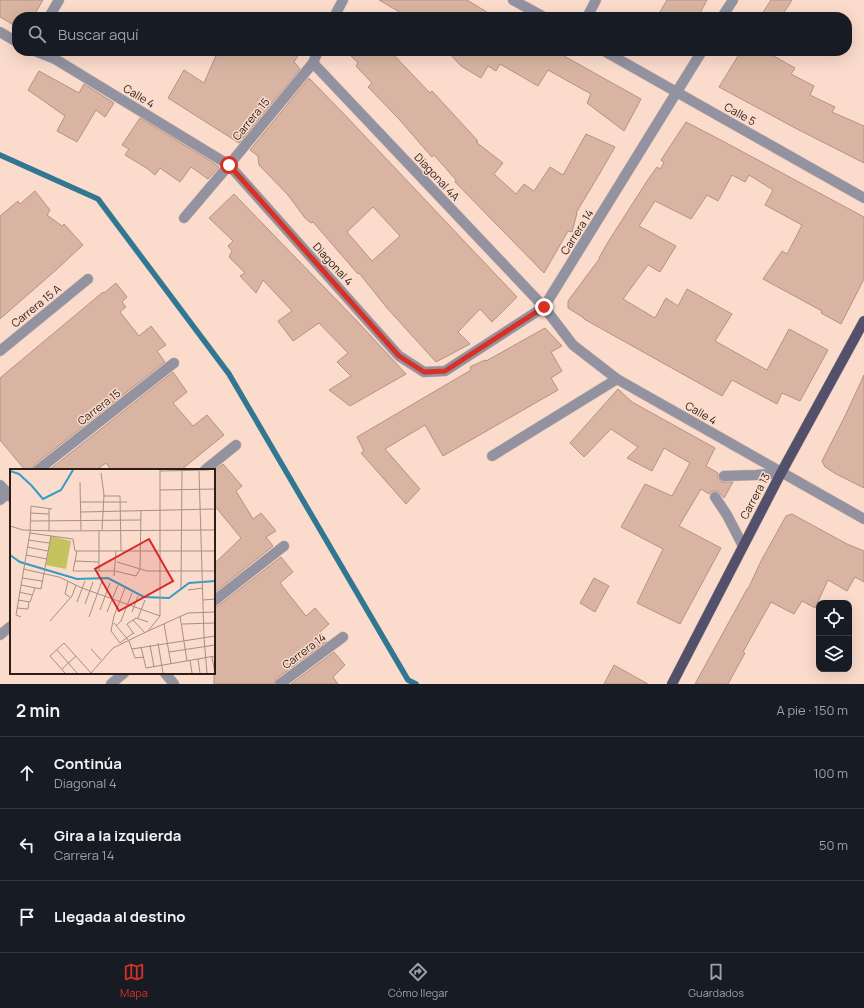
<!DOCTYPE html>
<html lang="es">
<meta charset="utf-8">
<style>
body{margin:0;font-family:Manrope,sans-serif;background:#242831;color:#f1f3f6}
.controls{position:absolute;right:12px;bottom:12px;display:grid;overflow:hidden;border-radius:8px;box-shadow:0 4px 16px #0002}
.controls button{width:36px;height:36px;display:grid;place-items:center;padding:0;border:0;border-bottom:1px solid #363941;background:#171b24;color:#f1f3f6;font:20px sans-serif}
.stop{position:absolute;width:12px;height:12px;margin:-9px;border:3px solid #d93025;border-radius:50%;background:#fff}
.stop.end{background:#d93025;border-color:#fff;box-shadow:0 1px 4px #0008}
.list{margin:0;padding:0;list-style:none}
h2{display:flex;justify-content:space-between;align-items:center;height:52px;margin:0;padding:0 16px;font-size:17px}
h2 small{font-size:13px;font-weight:400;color:#9ea1a6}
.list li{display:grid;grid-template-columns:26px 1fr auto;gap:12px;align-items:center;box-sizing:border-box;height:72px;padding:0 16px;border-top:1px solid #363941}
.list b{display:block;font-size:15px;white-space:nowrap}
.list p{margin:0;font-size:13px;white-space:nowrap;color:#9ea1a6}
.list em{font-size:13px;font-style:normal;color:#9ea1a6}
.icon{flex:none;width:22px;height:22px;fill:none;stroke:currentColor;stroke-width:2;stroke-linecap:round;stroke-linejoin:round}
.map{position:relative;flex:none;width:864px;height:684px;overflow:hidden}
.search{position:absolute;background:#171b24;box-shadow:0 4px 16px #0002;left:12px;right:12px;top:12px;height:44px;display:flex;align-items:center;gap:10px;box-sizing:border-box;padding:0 14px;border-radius:16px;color:#9ea1a6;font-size:15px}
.sheet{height:268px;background:#171b24}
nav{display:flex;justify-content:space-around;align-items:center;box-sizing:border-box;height:56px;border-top:1px solid #363941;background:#171b24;font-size:11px;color:#9ea1a6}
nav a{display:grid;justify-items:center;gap:2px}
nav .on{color:#d93025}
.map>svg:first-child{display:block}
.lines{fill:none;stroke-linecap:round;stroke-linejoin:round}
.stream{stroke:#317791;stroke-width:5.5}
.building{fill:#d9b4a2;stroke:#b69381;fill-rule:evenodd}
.lane-casing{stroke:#d5b9ab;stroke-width:11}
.street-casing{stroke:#d5b9ab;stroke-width:11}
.primary-casing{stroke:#d5b9ab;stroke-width:11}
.lane{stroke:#9292a1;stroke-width:10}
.street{stroke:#9292a1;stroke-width:10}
.primary{stroke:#52506a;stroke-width:10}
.route{stroke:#d93025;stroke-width:5}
.labels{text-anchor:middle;stroke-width:3;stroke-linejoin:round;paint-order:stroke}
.street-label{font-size:11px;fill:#2c1e17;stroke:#fadbcc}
.inset-river{fill:none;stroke:#339dc5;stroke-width:2}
.inset-road{fill:none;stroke:#a88f84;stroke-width:1}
.view{fill:#d62828;fill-opacity:0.15;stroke:#d62828;stroke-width:2}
.inset-edge{fill:none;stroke:#2c1e17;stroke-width:2}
</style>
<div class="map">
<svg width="864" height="684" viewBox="0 0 864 684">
<rect width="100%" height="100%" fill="#fadbcc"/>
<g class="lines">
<path class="stream" d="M0 155 98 199 229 374 408 680 416 684"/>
</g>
<path class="building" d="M0 0H43L33 17H17V27L0 17Z
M379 0H467L495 17H408Z
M667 0H707L698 17H657Z
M771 0H792L781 17H760Z
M218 51H301L294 62 300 69 239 143 168 98 184 70 204 83Z
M346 51H390L430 93 432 91 478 141 476 142 503 163 494 174 516 194 524 184 534 191 550 167 563 175 586 134 615 147 600 173 576 213H577L572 232 568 231 544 273 455 182 456 180 434 155 432 157 424 148 398 118 368 87 372 83 356 66 358 63Z
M447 51H555L641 99 624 131 587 103 591 94 548 70 538 86 500 64 496 71 488 66 481 78 461 66Z
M741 51H765L795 68 791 74 814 86 810 95 835 107 832 112 864 126V163L797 129 719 87Z
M39 71 79 93 84 84 114 103 105 117 96 110 77 142 57 131 65 116 28 90Z
M309 78 344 114 517 297 492 322 480 309 458 332 470 344 436 362 387 308 359 273 358 274 313 222 311 223 305 218 288 195 259 165 258 156 250 150ZM373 207 400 236 372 261 347 232Z
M140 118 212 162 219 167 208 179 191 167 180 182 160 168 155 175 148 169 125 155 129 149 122 145Z
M686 122 717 138 864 217V279L841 324 821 313 822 311 763 279 782 251 787 254 802 225 765 205 773 190 749 175 745 182 732 175 718 201 707 195 691 219 655 201 639 226 676 246 660 272 648 265 623 299 655 318 666 298 678 306 687 289 732 314 715 341 767 370 789 329 828 350 800 401 782 393 777 404 732 380 722 396 584 319V318L568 308V301L600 258H599L608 242 647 181 657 167 660 169 664 163 661 160Z
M35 191 50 210 47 215 62 226 64 224 83 245 56 270 0 319V216L18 201 20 204Z
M234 194 357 321 406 374 350 406 329 390 351 376 337 362 348 353 319 323 293 341 278 321 292 311 263 280 256 293 240 276 245 273 229 257 232 251 228 246 233 241 209 218Z
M116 283 127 297 122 302 126 307 120 312 139 336 151 326 166 345 157 351 165 362 34 465 32 470H25L0 440V378L103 292 104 293Z
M545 328 562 346 551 352 562 371 551 378 558 390 443 456 425 425 385 449 420 489 406 504 361 453 364 451 357 437 471 370 470 367 485 360 486 361Z
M173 372 187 392 173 403 193 426 207 415 224 435 181 470H111L106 463 96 470H49Z
M864 375V488L836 474 825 467 822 461 845 416Z
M618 389 632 402 715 448 706 466 718 473V477L721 482H733L724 498 718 491H712L709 494 701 489 679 526 721 548 680 624 637 603 663 549 621 527 645 484 672 496 690 463 664 448 652 471 627 458 638 447 611 429 584 457 570 443Z
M223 464 242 486 236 491 253 519 261 513 276 531 266 537 273 546 214 593V564L241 538 214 505V471Z
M792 514 847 544 864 551V582L855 577 847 591 828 580 815 608 802 601 794 614 771 602 743 652 745 653 728 684H695L747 589H748L761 561 786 516Z
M281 557 293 572 280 583 306 616 315 608 329 624 320 632 327 641 276 679 274 684H214V607L218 606Z
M594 578 609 586 595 612 580 603Z
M334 652 345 665 333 677 338 684H291Z
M614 665 648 684H604Z"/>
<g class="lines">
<defs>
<path id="lane" d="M724 476 756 475 781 473
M715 497 727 515 743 546"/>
<path id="street" d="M513 0 544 17
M49 17 59 0
M334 17 343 0
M587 17 596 0
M722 17 733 0
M0 32 17 42
M35 51 55 59 229 165 399 356 424 372 445 371 544 307 702 51
M604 51 864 198
M313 63 544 307 573 345 617 379 864 519
M184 218 229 165 313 63 318 51
M0 351 88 279
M492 456 617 379
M38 470 174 363
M205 470 236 445
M0 485 11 497
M0 500 11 491
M214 601 284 546
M0 635 11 626
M165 673 174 684
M111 684 124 673
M280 684 343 637"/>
<path id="primary" d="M672 684 781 473 864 321"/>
</defs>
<use href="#lane" class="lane-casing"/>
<use href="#street" class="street-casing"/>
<use href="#primary" class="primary-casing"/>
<use href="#lane" class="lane"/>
<use href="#street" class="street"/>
<use href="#primary" class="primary"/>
</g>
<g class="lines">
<path class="route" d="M229 165 399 356 424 372 445 371 544 307"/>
</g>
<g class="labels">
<g class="street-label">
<text transform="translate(139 96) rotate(31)" y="4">Calle 4</text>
<text transform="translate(740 114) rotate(29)" y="4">Calle 5</text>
<text transform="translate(251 119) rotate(-51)" y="4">Carrera 15</text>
<text transform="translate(437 177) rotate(47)" y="4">Diagonal 4A</text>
<text transform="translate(577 232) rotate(-58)" y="4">Carrera 14</text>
<text transform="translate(333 264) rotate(48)" y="4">Diagonal 4</text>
<text transform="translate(36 306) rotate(-39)" y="4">Carrera 15 A</text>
<text transform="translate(99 407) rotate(-38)" y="4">Carrera 15</text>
<text transform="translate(701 413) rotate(30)" y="4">Calle 4</text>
<text transform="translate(755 496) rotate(-62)" y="4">Carrera 13</text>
<text transform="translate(304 651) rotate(-37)" y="4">Carrera 14</text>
</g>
</g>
<g transform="translate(10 469)">
<rect width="205" height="205" fill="#fadbcc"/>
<path d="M41 67 61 72 56 100 36 96Z" fill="#c5c35f"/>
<path class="inset-river" d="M0 2 9 5 21 16 33 30 51 21 63 1M0 86 10 93 67 110 98 109 134 128 159 129 179 114 205 112"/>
<path class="inset-road" d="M150 2 199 1M189 2 194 169 197 204M91 4 94 26 92 61M70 13 71 61M150 21 205 20M93 27H110L111 82M71 33H117M71 43 205 40M21 44 39 45M20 52 131 51M0 57 13 61 46 62 205 61M39 62V39M20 64 63 70 65 82H205M18 71 39 74M17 78 38 82M67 82 63 102H105L126 107 130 100 131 42M16 86 37 90M65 92 89 93M107 93 137 102H205M13 100 49 108 72 119 150 147M89 102V61M104 107 106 82M12 109 32 112M58 112 55 125 60 128M11 116 31 120 41 67M115 119 104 147 101 162 110 174 123 164M171 119 172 1M178 121 193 119M9 123 22 126M8 131 20 133 25 119M193 131 205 130M67 133 75 112M75 135 83 113M7 139 18 140 19 133M90 141 100 114M97 143 108 116M122 143 128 127M170 147 177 192M11 148 6 146 20 64 21 37 42 40M79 148 92 112M128 149 135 131M123 151 135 164M40 152 62 127 66 116M104 154 119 172 125 189 134 188M154 155 161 195M172 155 205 154M106 157 111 152 122 124M138 162 178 144 205 143M124 165 117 155 126 149 138 153M148 174 153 204M140 176 144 198M131 178 136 199 205 187M81 180 91 191M122 180 205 167M47 181 67 204M159 183 205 176M202 188 205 204M188 190 190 204M180 191 182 204M52 200 66 187M55 204 40 187 54 174 81 204M81 204 103 179 138 162 150 147V1"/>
<path class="view" d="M139 70 163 112 109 142 85 100Z"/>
<rect width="205" height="205" class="inset-edge"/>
</g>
</svg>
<div class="controls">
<button><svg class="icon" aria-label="locate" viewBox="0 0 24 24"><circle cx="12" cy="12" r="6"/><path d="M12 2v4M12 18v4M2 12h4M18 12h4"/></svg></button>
<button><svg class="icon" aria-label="layers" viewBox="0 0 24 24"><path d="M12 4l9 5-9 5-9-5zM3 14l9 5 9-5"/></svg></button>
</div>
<div class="stop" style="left:229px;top:165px"></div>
<div class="stop end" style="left:544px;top:307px"></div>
<div class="search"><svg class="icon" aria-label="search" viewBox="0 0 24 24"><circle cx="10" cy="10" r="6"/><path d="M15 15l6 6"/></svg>Buscar aquí</div>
</div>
<section class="sheet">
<h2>2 min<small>A pie · 150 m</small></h2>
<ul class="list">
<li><svg class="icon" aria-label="ahead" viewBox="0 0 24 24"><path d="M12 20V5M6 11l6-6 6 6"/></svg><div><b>Continúa</b><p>Diagonal 4</p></div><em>100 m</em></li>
<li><svg class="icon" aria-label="left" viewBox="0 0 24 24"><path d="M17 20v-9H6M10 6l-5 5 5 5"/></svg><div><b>Gira a la izquierda</b><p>Carrera 14</p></div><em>50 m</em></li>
<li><svg class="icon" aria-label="arrive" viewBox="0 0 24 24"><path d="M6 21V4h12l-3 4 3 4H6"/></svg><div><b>Llegada al destino</b></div></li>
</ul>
</section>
<nav>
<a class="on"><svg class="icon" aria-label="map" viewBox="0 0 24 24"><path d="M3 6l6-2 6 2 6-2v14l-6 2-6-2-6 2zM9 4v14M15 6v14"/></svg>Mapa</a>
<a><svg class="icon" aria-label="directions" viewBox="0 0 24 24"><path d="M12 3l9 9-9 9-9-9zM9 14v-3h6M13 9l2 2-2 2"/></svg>Cómo llegar</a>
<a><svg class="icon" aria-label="saved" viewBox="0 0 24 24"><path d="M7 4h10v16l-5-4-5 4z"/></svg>Guardados</a>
</nav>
